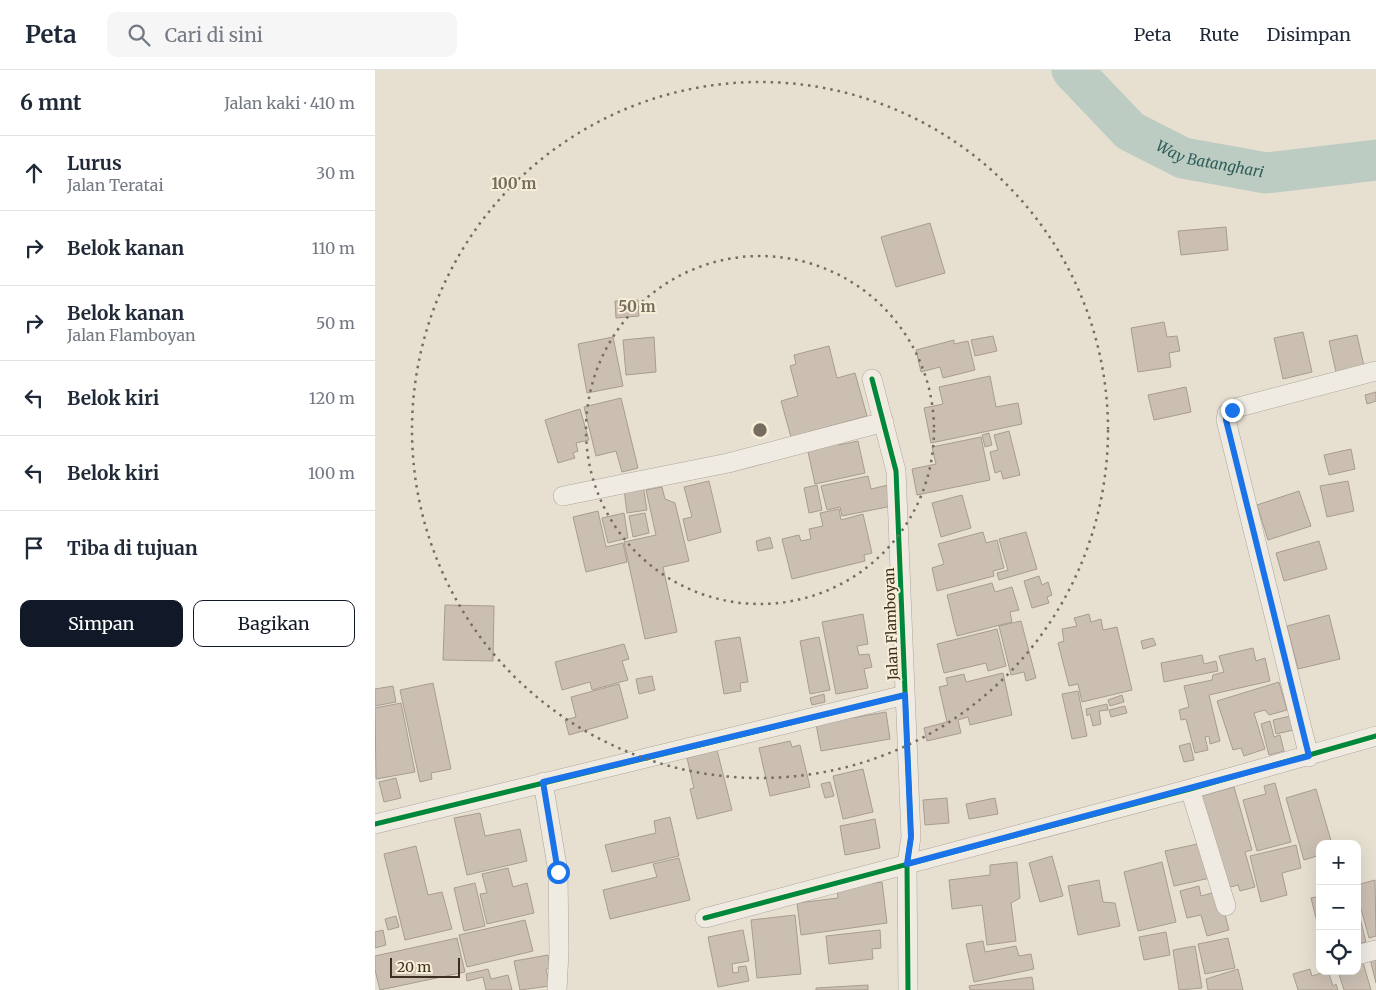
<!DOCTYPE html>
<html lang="id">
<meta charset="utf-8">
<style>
body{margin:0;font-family:Merriweather,serif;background:#f6f6f7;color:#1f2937}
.controls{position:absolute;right:15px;bottom:15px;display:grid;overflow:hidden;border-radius:10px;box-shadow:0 5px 20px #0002}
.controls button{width:45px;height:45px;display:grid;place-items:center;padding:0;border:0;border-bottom:1px solid #e0e1e3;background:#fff;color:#1f2937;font:25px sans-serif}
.scale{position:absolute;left:15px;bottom:12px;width:70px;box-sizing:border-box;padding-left:5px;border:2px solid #3d2e20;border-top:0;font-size:14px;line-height:18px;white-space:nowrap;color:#3d2e20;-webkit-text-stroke:4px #f7eed8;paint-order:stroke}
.stop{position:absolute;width:15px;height:15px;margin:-11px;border:4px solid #1a73e8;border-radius:50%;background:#fff}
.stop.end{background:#1a73e8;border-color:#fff;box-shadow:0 1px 5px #0008}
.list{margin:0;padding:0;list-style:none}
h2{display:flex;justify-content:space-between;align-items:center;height:65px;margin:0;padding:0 20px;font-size:21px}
h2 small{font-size:16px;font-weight:400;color:#747a83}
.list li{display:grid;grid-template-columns:32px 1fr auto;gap:15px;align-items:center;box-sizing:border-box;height:75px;padding:0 20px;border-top:1px solid #e0e1e3}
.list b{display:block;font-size:19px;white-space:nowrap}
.list p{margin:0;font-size:16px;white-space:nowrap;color:#747a83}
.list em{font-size:16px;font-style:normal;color:#747a83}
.actions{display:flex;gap:10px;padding:15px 20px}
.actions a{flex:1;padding:11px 0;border:1px solid #111827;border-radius:10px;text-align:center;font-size:18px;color:#111827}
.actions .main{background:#111827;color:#fff}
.icon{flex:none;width:28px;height:28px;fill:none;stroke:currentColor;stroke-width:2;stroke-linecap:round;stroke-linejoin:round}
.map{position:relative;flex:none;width:1001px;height:920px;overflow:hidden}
header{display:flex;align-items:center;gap:30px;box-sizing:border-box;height:70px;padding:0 25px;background:#fff;border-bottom:1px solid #e0e1e3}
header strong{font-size:24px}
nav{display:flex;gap:28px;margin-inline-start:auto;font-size:18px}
.search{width:350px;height:45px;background:#f6f6f7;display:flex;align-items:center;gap:12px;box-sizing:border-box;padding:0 18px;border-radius:10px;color:#747a83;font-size:19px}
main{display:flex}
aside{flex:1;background:#fff}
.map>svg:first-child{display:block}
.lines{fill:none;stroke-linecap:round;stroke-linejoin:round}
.river{stroke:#bcccc2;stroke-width:41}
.building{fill:#cbbfb2;stroke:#a89c90}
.street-casing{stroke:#ada599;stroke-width:20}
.street{stroke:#efebe3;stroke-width:19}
.cycleway-casing{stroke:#f7eed8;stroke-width:8}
.cycleway{stroke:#00873e;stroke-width:5}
.route{stroke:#1a73e8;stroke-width:6}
.ring{fill:none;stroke:#786c5e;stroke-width:2.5;stroke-dasharray:2.5 5}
.labels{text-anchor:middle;stroke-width:4;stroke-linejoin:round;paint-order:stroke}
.street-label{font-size:14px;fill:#3d2e20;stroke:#f7eed8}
.water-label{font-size:15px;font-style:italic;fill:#2f5d5a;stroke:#f7eed8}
.centre{fill:#786c5e;stroke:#f7eed8;stroke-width:2.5}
.ring-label{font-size:15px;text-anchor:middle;font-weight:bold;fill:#786c5e;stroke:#f7eed8;stroke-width:4;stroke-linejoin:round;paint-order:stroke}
</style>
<header>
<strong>Peta</strong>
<div class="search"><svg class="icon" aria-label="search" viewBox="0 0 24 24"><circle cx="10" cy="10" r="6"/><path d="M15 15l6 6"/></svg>Cari di sini</div>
<nav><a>Peta</a><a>Rute</a><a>Disimpan</a></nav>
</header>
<main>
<aside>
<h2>6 mnt<small>Jalan kaki · 410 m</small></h2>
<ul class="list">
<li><svg class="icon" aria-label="ahead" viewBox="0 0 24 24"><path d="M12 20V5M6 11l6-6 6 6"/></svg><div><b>Lurus</b><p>Jalan Teratai</p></div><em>30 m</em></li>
<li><svg class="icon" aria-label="right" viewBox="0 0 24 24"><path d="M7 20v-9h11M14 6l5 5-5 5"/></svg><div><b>Belok kanan</b></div><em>110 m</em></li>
<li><svg class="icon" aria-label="right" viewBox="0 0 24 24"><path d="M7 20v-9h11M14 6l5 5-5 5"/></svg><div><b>Belok kanan</b><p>Jalan Flamboyan</p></div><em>50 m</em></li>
<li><svg class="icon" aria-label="left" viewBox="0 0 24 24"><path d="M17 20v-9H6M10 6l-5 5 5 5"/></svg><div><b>Belok kiri</b></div><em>120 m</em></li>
<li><svg class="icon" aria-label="left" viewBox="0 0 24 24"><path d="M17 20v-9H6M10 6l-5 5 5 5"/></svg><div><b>Belok kiri</b></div><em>100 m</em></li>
<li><svg class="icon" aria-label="arrive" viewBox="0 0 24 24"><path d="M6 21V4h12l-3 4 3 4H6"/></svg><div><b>Tiba di tujuan</b></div></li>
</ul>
<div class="actions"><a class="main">Simpan</a><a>Bagikan</a></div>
</aside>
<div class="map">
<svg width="1001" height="920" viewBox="0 0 1001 920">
<rect width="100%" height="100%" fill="#e7e0d1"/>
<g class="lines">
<path class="river" id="s1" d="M697 0 755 61 808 88 891 103 1001 90"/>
</g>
<path class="building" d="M555 153 570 203 521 217 506 167Z
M851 157 853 180 806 185 803 161Z
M263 230 264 246 241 248 240 231Z
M789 252 792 267 802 266 805 281 794 283 796 297 763 302 756 258Z
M928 262 937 302 908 309 899 268Z
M982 265 989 296 961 302 954 271Z
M618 266 622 281 600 286 596 270Z
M238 267 248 316 212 323 203 274Z
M279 267 281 302 251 305 248 270Z
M579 270V274L593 271 600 300 568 308 565 297 546 302 541 280Z
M454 276 462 308 480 303 492 346 416 367 406 331 423 326 415 296 421 294 419 285Z
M615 306 621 337 643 333 647 354 556 373 549 338 568 334 564 317Z
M811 317 816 342 779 350 773 325Z
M1001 322V331L992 334 990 325Z
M246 328 263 398 247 402 241 381 221 386 209 337Z
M205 339 214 370 201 373 203 381 198 383 200 388 183 393 170 350Z
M634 361 645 405 628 409 626 401 620 403 615 382 623 380 619 365Z
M614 363 617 375 610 377 607 365Z
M606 367 615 410 542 425 537 399 561 394 557 377Z
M463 370 464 375 483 371 490 403 440 414 432 377Z
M976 379 980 399 954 405 949 385Z
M493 406 496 419 513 415 517 436 467 446 465 437 452 440 446 416Z
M334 411 346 462 313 471 308 449 317 447 309 417Z
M973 411 979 441 952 447 945 416Z
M268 415 272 440 252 443 249 419Z
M442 415 447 440 434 443 429 418Z
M287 417 290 429 300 433 314 491 288 497 302 562 270 569 249 472 281 465 271 420Z
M924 421 936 456 893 470 882 435Z
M587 425 596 458 566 467 557 433Z
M464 439 466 450 488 444 497 483 489 485 490 491 417 509 407 469 424 465 426 471 436 469 434 459 448 456 445 443Z
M223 441 231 477 248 473 252 492 211 502 198 447Z
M249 443 253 468 233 473 227 448Z
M270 443 274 463 258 467 254 446Z
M608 462 611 473 622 470 629 498 618 501 619 506 562 521 557 498 569 494 563 474Z
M651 462 662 499 624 510 622 503 633 500 624 469Z
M395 467 398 478 383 481 381 471Z
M944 471 952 499 909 511 901 483Z
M664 506 667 515 673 512 677 525 672 527 674 533 657 538 649 511Z
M617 513 620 522 637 517 644 540 635 542 637 552 582 566 572 525Z
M70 535 119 536 118 591 68 590Z
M488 544 493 574 482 576 484 585 494 584 497 597 489 599 493 618 461 624 447 552Z
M714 544 716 552 726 549 728 560 742 557 757 620 707 632 703 614 694 616 683 573 689 571 687 559 702 556 699 548Z
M954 545 965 589 923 599 912 556Z
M646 551 661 608 651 611 649 602 636 605 624 556Z
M622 559 631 596 613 601 611 593 569 603 562 574Z
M365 567 373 612 365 613 366 621 349 624 340 571Z
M444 567 455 620 435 624 425 571Z
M778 568 781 575 768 579 766 571Z
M249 574 254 589 247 591 253 610 217 620 215 612 187 620 180 592Z
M878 578 881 591 890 588 895 611 834 625 845 671 835 674 834 666 830 667 833 680 820 683 811 649 806 650 804 640 814 637 809 616 837 610 838 605 849 602 844 586Z
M827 585 829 594 841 591 843 601 789 612 786 593Z
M628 603 637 645 595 655 593 647 583 650 586 663 552 671 549 658 572 652 564 617 573 615 571 608 589 604 591 612Z
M277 606 280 620 264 624 261 609Z
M904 612 912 640 894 645 890 640 879 643 890 679 869 686 866 678 858 680 842 631Z
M58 613 76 699 56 703 57 709 45 712 25 620Z
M244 614 253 648 194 665 190 650 201 647 196 627Z
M18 616 21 632 0 636V619Z
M703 621 712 666 697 669 687 624Z
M449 624 450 632 437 635 435 628Z
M747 625 749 632 735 636 733 630Z
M26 633 40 702 1 709 0 638Z
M732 634 733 640 724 641 726 654 718 656 715 644 712 646 711 639Z
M750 636 752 643 736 647 734 640Z
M511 642 515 669 446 681 441 654Z
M920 645 923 659 901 664 898 650Z
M895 651 899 667 905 665 909 681 894 685 886 654Z
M415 671 417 677 425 675 435 717 395 726 384 678Z
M815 673 819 690 809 692 804 676Z
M342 680 357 740 322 749 315 719 319 718 312 688Z
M488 699 498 742 468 749 458 706Z
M21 708 26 728 9 732 4 712Z
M455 712 459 726 450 728 446 714Z
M900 713 916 772 882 781 868 730 891 724 889 716Z
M859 717 877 780 870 782 880 817 865 821 863 815 852 818 826 726Z
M941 719 957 774H945V785L929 790 911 728Z
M572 728 574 753 550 755 548 730Z
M620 728 623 744 594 749 591 734Z
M105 743 110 766 145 759 152 791 92 805 79 748Z
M295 747 304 786 237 802 230 775 281 763 279 751Z
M500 749 505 778 470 785 465 756Z
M827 773 835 808 799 816 790 781Z
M921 775 926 798 907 803 912 825 886 832 875 786Z
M41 776 53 825 67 822 77 859 30 870 9 784Z
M677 786 688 826 665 832 654 793Z
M304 788 315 830 235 849 228 820 282 807 278 794Z
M642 792 645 828 636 833 641 871 612 875 607 835 577 839 574 810 615 805V795Z
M787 792 801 852 763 861 749 802Z
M133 798 138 817 152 813 159 843 112 854 105 824 112 823 107 804Z
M724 810 728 832 740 833 745 856 703 865 693 816Z
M1000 810 1001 866 994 868 982 824V815Z
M507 812 512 853 426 865 422 833 463 828 462 818Z
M100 813 110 856 89 861 79 818Z
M824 816 826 826 844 821 854 860 832 866 826 845 812 848 805 821Z
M945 826V864L936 828Z
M982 836 991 872 982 874Z
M420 845 426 904 382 908 376 850Z
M21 846 24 857 13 860 10 849Z
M150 850 158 881 92 897 84 865Z
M8 860 11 875 0 878V862Z
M368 860 374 891 357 894 358 903 364 902 363 897 371 896 374 911 343 917 333 867Z
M505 860 506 878 497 879 498 889 454 894 451 866Z
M791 862 795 885 769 890 764 867Z
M82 868 90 902 5 920 0 900V886Z
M853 868 860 898 830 904 823 874Z
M608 871 610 882 641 876 644 886 656 884 659 899 599 912 591 874Z
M820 876 827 918 804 920 798 880Z
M173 885 175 898 171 899 175 916 145 920 139 891Z
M1001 888V913L995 889Z
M987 889 996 920H969L963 901H982V890Z
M113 899 116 909 133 905 137 920H111L108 907 92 911 91 904Z
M863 899 868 920H833L831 909Z
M935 899 937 906 953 901 958 916 961 914 963 920H923L918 904Z
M657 907 659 920H595L594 916Z
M493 915V920H441V918Z"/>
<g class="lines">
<defs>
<path id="street" d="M497 309 521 401 536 767 532 794 533 920
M188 426 353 393 509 352
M934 687 851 350 852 344 864 337 1001 301
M168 712 183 802 184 882 182 920
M815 719 851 836
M0 754 530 625
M330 848 815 719 1001 666
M982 885 1001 880"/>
</defs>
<use href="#street" class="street-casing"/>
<use href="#street" class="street"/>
<defs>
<path id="cycleway" d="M497 309 521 401 536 767 532 794 533 920
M0 754 530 625
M330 848 815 719 1001 666"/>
</defs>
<use href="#cycleway" class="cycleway-casing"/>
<use href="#cycleway" class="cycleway"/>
</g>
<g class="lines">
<path class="route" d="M183 802 168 712 530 625 536 767 532 794 934 686 851 350 852 344 857 340"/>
</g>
<g class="ring">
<circle cx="385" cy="360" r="174"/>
<circle cx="385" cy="360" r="348"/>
</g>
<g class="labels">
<g class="street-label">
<text transform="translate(516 554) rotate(-92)" y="5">Jalan Flamboyan</text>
</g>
<g class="water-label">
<text dy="5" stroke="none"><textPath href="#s1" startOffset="170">Way Batanghari</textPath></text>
</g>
</g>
<circle cx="385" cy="360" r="8" class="centre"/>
<g class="ring-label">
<text x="139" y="119">100 m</text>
<text x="262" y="242">50 m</text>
</g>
</svg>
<div class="controls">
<button>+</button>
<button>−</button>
<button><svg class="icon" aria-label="locate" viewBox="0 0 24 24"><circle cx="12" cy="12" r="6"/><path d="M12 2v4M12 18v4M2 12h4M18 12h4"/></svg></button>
</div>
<div class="scale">20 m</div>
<div class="stop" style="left:183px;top:802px"></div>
<div class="stop end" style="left:857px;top:340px"></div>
</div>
</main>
